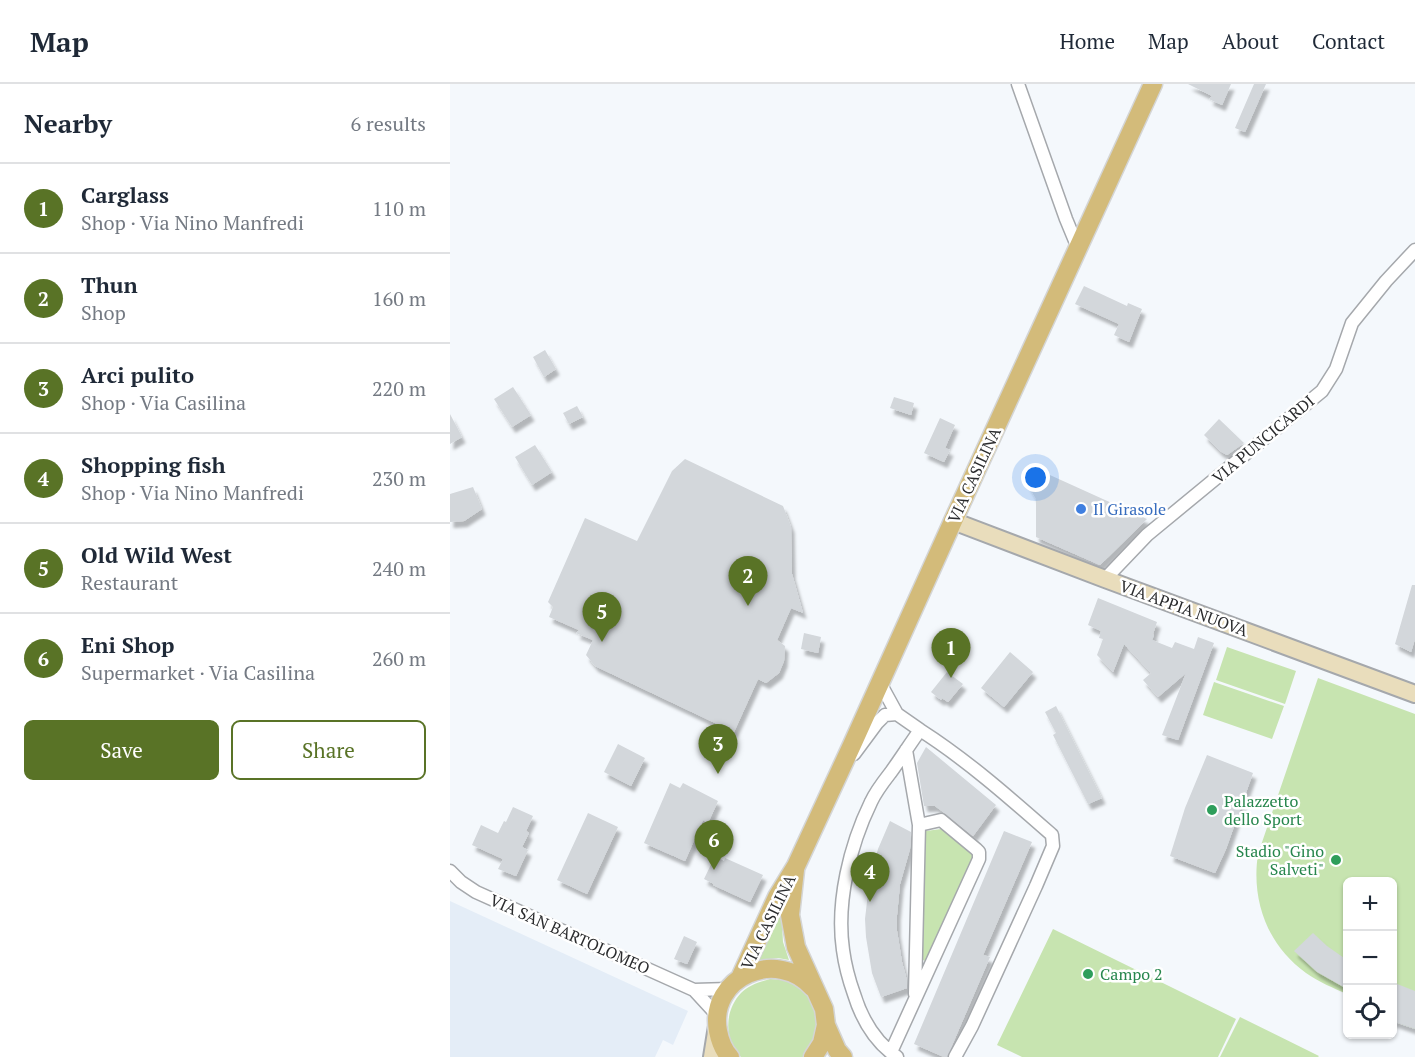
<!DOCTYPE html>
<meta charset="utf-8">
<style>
body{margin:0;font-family:"PT Serif",serif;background:#f2f2f3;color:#1f2937}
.controls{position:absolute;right:18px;bottom:18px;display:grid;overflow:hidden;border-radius:9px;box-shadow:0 2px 4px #0004}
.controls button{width:54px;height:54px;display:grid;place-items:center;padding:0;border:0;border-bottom:2px solid #e0e1e3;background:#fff;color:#1f2937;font:30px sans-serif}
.you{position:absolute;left:586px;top:394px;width:21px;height:21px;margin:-15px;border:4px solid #fff;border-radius:50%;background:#1a73e8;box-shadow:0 0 0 9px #1a73e833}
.badge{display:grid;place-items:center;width:39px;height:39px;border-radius:50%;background:#597326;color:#fff;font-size:20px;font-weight:700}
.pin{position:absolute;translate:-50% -50px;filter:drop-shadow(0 2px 3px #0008)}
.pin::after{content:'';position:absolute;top:32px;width:21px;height:18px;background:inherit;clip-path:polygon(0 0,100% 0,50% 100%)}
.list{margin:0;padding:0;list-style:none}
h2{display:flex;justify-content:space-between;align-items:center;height:78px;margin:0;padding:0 24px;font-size:26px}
h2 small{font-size:20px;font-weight:400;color:#747a83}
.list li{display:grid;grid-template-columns:39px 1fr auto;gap:18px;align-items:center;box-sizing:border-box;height:90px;padding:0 24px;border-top:2px solid #e0e1e3}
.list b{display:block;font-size:22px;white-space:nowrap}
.list p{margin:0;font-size:20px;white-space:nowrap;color:#747a83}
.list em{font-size:20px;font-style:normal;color:#747a83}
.actions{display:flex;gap:12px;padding:18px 24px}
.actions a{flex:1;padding:14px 0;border:2px solid #597326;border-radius:9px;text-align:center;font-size:21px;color:#597326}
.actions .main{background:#597326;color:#fff}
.icon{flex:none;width:33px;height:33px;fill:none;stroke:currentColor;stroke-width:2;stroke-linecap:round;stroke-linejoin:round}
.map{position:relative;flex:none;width:965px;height:973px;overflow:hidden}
header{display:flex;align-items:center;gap:36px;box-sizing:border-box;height:84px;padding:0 30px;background:#fff;border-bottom:2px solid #e0e1e3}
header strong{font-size:28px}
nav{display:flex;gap:33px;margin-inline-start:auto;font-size:21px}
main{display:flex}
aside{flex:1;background:#fff}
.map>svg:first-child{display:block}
.built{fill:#e4edf7}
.green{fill:#c7e4b0}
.building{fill:#d3d7db;filter:url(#shadow)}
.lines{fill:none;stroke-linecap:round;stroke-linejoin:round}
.street-casing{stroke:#a5a8ac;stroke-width:15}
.secondary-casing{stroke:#a5a8ac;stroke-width:20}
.primary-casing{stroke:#d4d5d5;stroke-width:21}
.street{stroke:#fff;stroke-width:12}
.secondary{stroke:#e9ddbc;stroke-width:16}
.primary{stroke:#d3bb7a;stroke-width:18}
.shop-dot{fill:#3f7fe0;stroke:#fff;stroke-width:2}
.leisure-dot{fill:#2e9e5b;stroke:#fff;stroke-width:2}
.labels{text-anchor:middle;stroke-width:5;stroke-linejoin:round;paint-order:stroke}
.street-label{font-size:16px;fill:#2a2b2d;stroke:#fff}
.shop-label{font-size:16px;fill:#366cbe;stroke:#fff;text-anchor:start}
.leisure-label{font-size:16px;fill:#27864d;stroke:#fff;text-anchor:start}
</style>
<header>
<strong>Map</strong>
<nav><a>Home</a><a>Map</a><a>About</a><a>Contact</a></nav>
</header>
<main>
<aside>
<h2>Nearby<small>6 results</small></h2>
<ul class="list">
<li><span class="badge">1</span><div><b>Carglass</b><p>Shop · Via Nino Manfredi</p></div><em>110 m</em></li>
<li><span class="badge">2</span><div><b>Thun</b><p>Shop</p></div><em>160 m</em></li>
<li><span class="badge">3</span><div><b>Arci pulito</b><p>Shop · Via Casilina</p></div><em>220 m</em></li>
<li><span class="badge">4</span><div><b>Shopping fish</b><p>Shop · Via Nino Manfredi</p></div><em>230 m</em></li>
<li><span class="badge">5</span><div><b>Old Wild West</b><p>Restaurant</p></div><em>240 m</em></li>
<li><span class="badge">6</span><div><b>Eni Shop</b><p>Supermarket · Via Casilina</p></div><em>260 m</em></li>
</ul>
<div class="actions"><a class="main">Save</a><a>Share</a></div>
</aside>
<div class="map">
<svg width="965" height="973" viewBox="0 0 965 973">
<defs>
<filter id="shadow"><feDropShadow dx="3.5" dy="6" stdDeviation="1.5" flood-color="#0004"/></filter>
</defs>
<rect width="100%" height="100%" fill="#f4f8fc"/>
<path class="built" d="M0 817 238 927 223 961 213 956 205 973H0Z"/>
<path class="green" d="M777 563 846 587 835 620 766 596Z
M868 594 965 630V945L943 937 942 798H898L897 910C883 904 869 898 856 889 817 861 801 816 808 770Z
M764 598 834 622 822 655 753 631Z
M491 745 523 769 524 774 481 873 475 877 470 874 472 753 476 747Z
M331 824 333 858 339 876 328 874 307 877Z
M603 845 786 935 768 973H572L547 961Z
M320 895 336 896 350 903 362 914 371 945 358 973H291C274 956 274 927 291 909 299 901 309 898 320 895Z
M790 933 869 972 868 973H770Z"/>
<path class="building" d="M738 0H781L772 21 759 15 762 12Z
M804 0H816L795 48 785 44Z
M634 202 677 222 678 219 692 225 679 258 664 251 669 240 625 220Z
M95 266 106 285 94 293 83 273Z
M63 303 81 331 62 343 44 315Z
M444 313 464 319 461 331 440 324Z
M127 322 133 333 119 340 113 329Z
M0 330 12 353 0 360Z
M490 334 505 341 495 364 500 366 494 378 474 369Z
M769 335 794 359 777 371 770 367 754 351Z
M85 361 102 388 82 401 65 373Z
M235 375 333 422 341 443 342 490 353 529 341 524 327 556 335 562 334 577 329 589 316 599 308 595 284 648 145 582 136 571 143 556 126 549 129 546 99 533 103 523 98 518 135 434 187 457 222 387Z
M580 382 697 435 650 481 586 453V415L578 401 576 390Z
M23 403 32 425 14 437 0 438V410Z
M962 501H965V555L961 568 945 560Z
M648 514 707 538 703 550 704 551 702 556 722 564 725 558 744 565 748 553 764 559 728 656 712 651 736 589 708 613 693 596 701 589 674 560 663 588 647 571 653 555 649 554 651 547 638 541Z
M354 549 371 553 368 569 351 565Z
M560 568 583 588 554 623 531 604Z
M497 588 513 600 498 618 492 614 491 616 481 608Z
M606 622 652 714 638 720 603 651 606 649 595 628Z
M168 660 195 674 181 702 154 688Z
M476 663 546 721 523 752 496 730 485 722H474L467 679Z
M757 671 803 689 776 765 765 789 720 772 735 724Z
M220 699 230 704 233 699 268 717 258 739 253 736 235 777 194 759Z
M63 723 83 732 76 747 79 749 72 763 78 766 66 792 48 785 53 775 22 761 31 741 48 749 54 737 56 738Z
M138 729 168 743 137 810 107 796Z
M440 737 461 748 460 765 450 800 447 831V847L452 878 457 897V904L431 913 422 889 416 853 415 835 419 800 423 783 428 765Z
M554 747 582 758 533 871 540 873 497 973H494L464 960Z
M265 772 274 777 275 774 313 791 300 818 263 801 264 800 254 795Z
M863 849 877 862 897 876V905L867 888 844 867Z
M234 852 247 858 237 880 224 875Z
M942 898 965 907V945L942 937Z"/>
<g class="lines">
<defs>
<path id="street" d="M568 0 616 135 628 164
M655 495 697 451 872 307 886 285 902 239 936 197 965 166
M430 599 447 630 470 646C460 660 451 674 441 688 434 697 426 707 421 718 400 761 386 818 393 866 395 881 399 896 404 910 412 936 425 958 447 973
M470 646C517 676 560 714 602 751L603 762 586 802 522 942 505 973
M456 666 469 741 465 910
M404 670 427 639 435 631 447 630
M0 787 11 798 26 808 244 906 268 932
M244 906 279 905
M441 968 529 775V768L526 765 491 736 469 741"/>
<path id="secondary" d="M503 437 655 495 965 610
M262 973 267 942"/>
<path id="primary" d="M345 786 340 831 346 863 374 925 376 941 372 959 363 973
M290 894 327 813 346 782 402 661 503 437 703 0
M376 941 387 966 393 973
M280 973C273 966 270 957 268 947 258 893 327 863 363 904"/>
</defs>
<use href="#street" class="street-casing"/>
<use href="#secondary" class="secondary-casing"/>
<use href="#primary" class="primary-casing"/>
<use href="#street" class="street"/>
<use href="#secondary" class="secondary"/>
<use href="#primary" class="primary"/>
</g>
<circle class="shop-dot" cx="631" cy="425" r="6"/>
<g class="leisure-dot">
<circle cx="762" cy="726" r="6"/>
<circle cx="886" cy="776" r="6"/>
<circle cx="638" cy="890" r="6"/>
</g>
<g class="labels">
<g class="street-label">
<text transform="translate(813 355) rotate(-40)" y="6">VIA PUNCICARDI</text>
<text transform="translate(524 391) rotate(-65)" y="6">VIA CASILINA</text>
<text transform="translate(734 524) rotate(20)" y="6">VIA APPIA NUOVA</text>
<text transform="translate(318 838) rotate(-64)" y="6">VIA CASILINA</text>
<text transform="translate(120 850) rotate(24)" y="6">VIA SAN BARTOLOMEO</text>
</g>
<g class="shop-label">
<text x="643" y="431">Il Girasole</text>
</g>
<g class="leisure-label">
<text x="774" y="723">Palazzetto<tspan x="774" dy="18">dello Sport</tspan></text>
<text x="874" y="773" text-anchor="end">Stadio "Gino<tspan x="874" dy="18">Salveti"</tspan></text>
<text x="650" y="896">Campo 2</text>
</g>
</g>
</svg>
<div class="controls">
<button>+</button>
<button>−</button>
<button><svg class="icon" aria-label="locate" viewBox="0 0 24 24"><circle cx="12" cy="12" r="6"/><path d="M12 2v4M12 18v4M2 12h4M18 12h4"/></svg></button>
</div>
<div class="you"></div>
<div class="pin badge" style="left:501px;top:594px">1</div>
<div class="pin badge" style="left:298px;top:522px">2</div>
<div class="pin badge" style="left:268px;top:690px">3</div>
<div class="pin badge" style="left:420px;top:818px">4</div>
<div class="pin badge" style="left:152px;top:558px">5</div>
<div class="pin badge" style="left:264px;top:786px">6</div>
</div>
</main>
